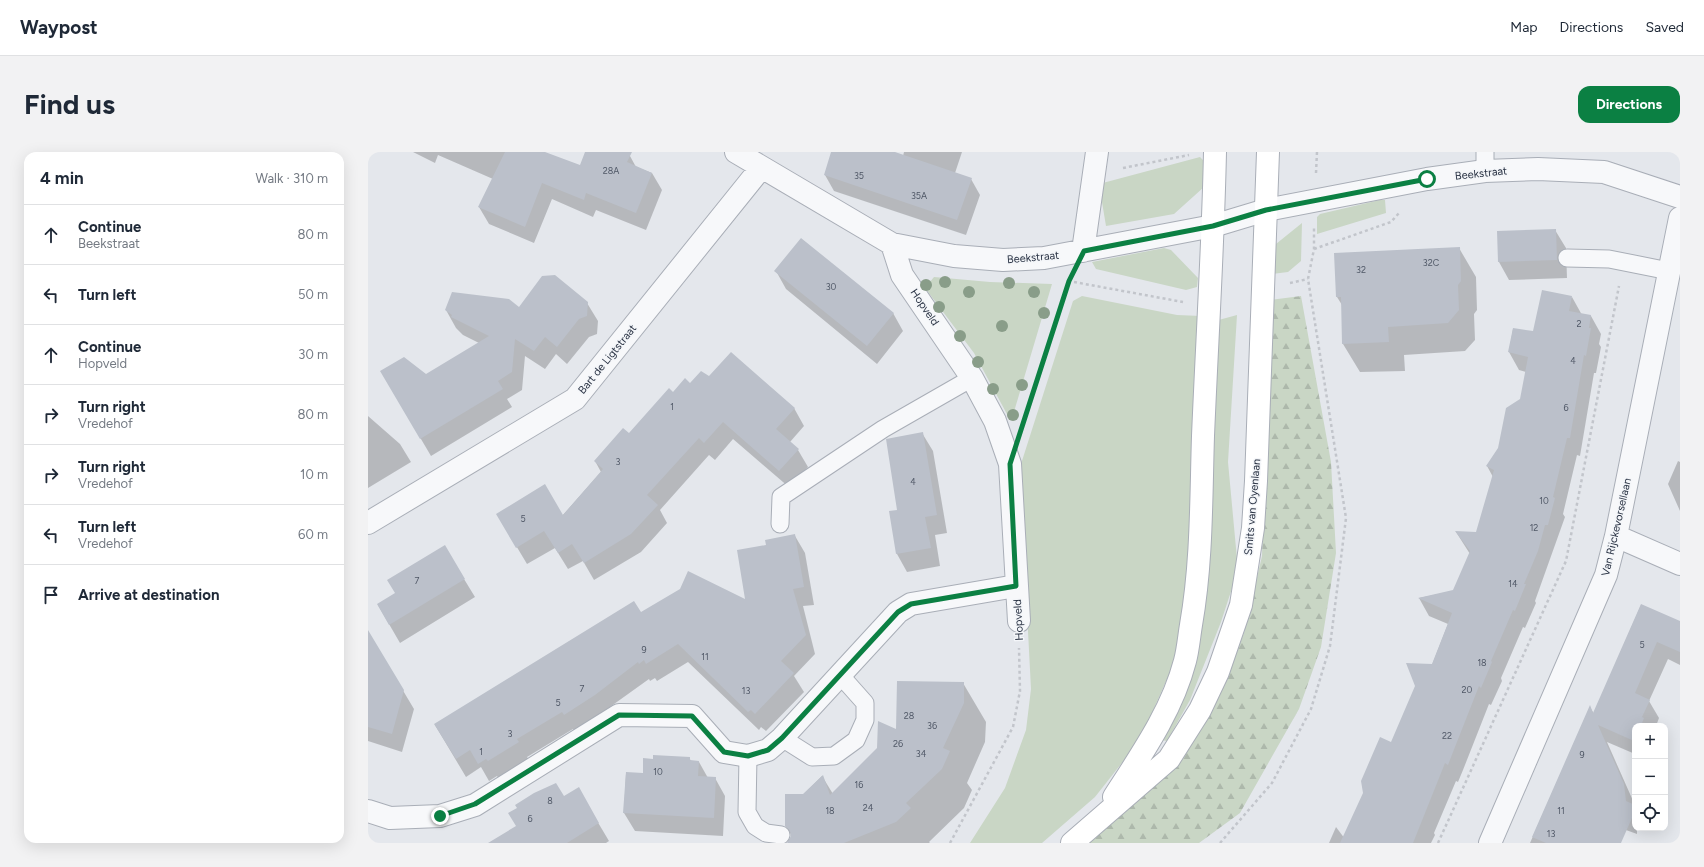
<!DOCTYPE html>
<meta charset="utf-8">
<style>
body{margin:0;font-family:Figtree,sans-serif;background:#f2f2f3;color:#1f2937}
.controls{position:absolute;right:12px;bottom:12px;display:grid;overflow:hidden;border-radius:8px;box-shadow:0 4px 16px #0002}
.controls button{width:36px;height:36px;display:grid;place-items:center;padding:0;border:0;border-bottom:1px solid #e0e1e3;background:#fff;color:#1f2937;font:20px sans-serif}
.stop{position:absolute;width:12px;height:12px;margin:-9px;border:3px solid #0b8043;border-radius:50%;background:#fff}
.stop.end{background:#0b8043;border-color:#fff;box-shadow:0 1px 4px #0008}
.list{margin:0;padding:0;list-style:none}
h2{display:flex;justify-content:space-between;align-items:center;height:52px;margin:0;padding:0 16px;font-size:17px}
h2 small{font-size:13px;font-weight:400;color:#747a83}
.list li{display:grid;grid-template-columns:26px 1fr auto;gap:12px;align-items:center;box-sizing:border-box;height:60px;padding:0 16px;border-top:1px solid #e0e1e3}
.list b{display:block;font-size:15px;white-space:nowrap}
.list p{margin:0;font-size:13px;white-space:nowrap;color:#747a83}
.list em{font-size:13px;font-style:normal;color:#747a83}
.icon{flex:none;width:22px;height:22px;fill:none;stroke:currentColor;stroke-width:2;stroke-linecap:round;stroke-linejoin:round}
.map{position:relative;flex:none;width:1312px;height:691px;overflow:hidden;border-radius:12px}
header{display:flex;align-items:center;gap:24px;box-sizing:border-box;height:56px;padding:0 20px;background:#fff;border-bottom:1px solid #e0e1e3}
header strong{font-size:19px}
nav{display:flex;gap:22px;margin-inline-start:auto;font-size:14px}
.intro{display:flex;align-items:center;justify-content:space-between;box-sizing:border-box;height:96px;padding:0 24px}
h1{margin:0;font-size:28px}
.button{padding:10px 18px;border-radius:12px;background:#0b8043;color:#fff;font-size:14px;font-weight:700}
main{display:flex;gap:24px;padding:0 24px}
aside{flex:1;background:#fff;border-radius:12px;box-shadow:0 4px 16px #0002}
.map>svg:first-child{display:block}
.grass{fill:#c9d6c5}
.forest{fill:url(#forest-firs)}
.shadow{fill:#0003}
.building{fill:#bbc0ca}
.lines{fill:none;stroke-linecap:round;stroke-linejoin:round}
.lane-casing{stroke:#a9aeb7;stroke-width:19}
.street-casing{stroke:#a9aeb7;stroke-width:24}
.secondary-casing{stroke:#a9aeb7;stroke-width:24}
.path{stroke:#c2c5cb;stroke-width:2.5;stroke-dasharray:3 3;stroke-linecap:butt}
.lane{stroke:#f7f8fa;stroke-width:17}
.street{stroke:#f7f8fa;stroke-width:22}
.secondary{stroke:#fff;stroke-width:22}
.tree{fill:#899d89}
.route{stroke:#0b8043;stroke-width:5}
.labels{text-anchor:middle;stroke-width:3;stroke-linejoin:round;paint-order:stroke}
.number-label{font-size:9px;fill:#4f5766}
.street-label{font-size:11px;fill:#2b3445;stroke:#f4f6f9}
</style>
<header>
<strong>Waypost</strong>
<nav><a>Map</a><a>Directions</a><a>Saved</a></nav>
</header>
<div class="intro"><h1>Find us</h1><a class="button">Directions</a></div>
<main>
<aside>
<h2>4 min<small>Walk · 310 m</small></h2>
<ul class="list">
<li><svg class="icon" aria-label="ahead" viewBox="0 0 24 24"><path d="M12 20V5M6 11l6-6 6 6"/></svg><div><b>Continue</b><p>Beekstraat</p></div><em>80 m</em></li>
<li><svg class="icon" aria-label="left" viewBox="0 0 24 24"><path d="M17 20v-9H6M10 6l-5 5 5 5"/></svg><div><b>Turn left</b></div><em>50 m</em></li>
<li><svg class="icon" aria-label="ahead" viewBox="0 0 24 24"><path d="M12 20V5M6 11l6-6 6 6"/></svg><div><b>Continue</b><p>Hopveld</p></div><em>30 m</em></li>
<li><svg class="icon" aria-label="right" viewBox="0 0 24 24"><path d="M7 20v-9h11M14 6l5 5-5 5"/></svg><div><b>Turn right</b><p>Vredehof</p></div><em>80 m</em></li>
<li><svg class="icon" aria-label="right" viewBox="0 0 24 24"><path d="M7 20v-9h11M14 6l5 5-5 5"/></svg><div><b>Turn right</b><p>Vredehof</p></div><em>10 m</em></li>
<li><svg class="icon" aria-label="left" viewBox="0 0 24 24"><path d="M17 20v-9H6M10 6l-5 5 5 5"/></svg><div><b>Turn left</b><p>Vredehof</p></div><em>60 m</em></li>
<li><svg class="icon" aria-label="arrive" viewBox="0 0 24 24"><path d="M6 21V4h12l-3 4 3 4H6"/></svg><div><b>Arrive at destination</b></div></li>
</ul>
</aside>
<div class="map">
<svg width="1312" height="691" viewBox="0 0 1312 691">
<defs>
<pattern id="forest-firs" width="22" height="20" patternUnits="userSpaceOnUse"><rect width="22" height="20" fill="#c9d6c5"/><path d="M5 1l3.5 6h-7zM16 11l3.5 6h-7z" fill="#adb8ab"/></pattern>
</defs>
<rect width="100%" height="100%" fill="#e4e7ec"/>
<path class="grass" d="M832 5 835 8 836 35 806 62 738 74 731 32Z
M1012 48H1017L1018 61 949 82V65L952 62Z
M934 71 933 109 920 120 904 122 903 96Z
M796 96 803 98 830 126 829 135 818 138 728 117 724 110Z
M566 125 622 130 684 132 645 263 640 264 606 201 557 136Z
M714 144 809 163 833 164 821 445 807 509 772 588 727 645 674 691H602L637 636 658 578 663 537 652 325 653 312 705 149Z
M869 163 860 310 869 407 867 427 853 470 822 548 799 589 793 588 814 535 847 169Z"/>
<path class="forest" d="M933 144 963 310 968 401 953 495 931 557 872 661 831 691H720L786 635 851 545 876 481 894 404 902 148Z"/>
<path class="shadow" d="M45 0H174L212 15 218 0H251L262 4 268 15 284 21 294 38 278 78 228 58 225 65 184 47 166 91 121 72 111 55 125 27 70 3 67 11Z
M464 0H524L535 4 536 0H594L587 21 603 27 612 43 598 83 466 39 457 23Z
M1187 78 1198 96 1199 126 1141 128 1131 110 1130 80Z
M1091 96 1108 125 1109 158 1106 162 1107 188 1097 199 1036 203 1037 219 992 220 975 192 974 153 969 145 967 102Z
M408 119 525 161 535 179 509 212 418 137Z
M1204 145 1214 163 1223 164 1233 182 1231 192 1233 195 1228 221H1226L1212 304 1209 303 1195 362 1197 365 1167 449 1168 451 1157 476 1155 475 1133 526 1134 529 1123 553 1121 552 1095 618 1090 630 1088 629 1066 681 1067 683 1063 691H991L1024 591 1064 513 1080 472 1061 464 1051 446 1086 439 1102 402 1088 380 1109 381 1125 325 1119 314 1131 296 1153 247 1158 220 1151 218 1141 200 1145 177 1166 181Z
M219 151 230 169 229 182 221 185 199 212 188 202 177 217 157 204 154 238 139 247 144 255 63 304 17 226 58 224 111 191 95 183 88 176 78 158 151 157Z
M342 226 426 256 436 274 422 290 430 298 440 315 422 336 365 287 347 308 341 303 292 358 299 371 273 400 226 428 215 409 200 417 187 396 159 412 129 362 194 364 233 320 227 309 261 282 305 241Z
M0 264 32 292 43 310 0 336Z
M554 281 565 299 579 381 567 383 572 414 539 420 529 402 531 359Z
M1310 309 1312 310V359L1300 332Z
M427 384 437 401 446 453 435 454 447 502 426 524 436 540 398 579 393 575 391 578 320 510 289 529 287 526 282 529 281 527 207 580 205 577 159 605 161 608 131 627 129 624 121 629 113 615 98 625 67 573 273 462 378 448 399 394Z
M96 427 107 445 32 491 10 453Z
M1273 453 1312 470V513L1300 507 1281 549 1291 566 1288 574H1267V602L1239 590 1266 651 1267 676H1269V682L1244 673 1236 691H1162L1222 555 1226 562Z
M0 480 46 557 34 600 0 589Z
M595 531 618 570 617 590 599 631 604 638 596 656 561 690 562 691H420L424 684 418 674 435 643 454 624 465 642 529 578Z
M321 606 324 610H331L340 626H347L357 644 355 684 267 679 256 661 258 621 276 622Z
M210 637 241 689 238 691H134Z
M968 675 980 691H961Z
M0 685 1 689 8 691H0Z"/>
<path class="building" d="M137 0H177L212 13 217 0H264L259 10 284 21 268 61 218 41 216 48 174 31 157 75 110 55Z
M463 0H527L604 26 589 68 456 23Z
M1188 77 1189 108 1130 110 1129 79Z
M433 86 526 161 499 194 406 119Z
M1092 95 1093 129 1090 133 1091 158 1080 171 1020 175 1021 190 974 192 973 145H968L966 101Z
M187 123 220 150 219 164 211 167 189 195 177 185 166 199 147 187 144 220 130 229 135 237 52 287 12 219 36 205 58 222 121 184 83 165 84 163 77 158 84 140 141 147 151 155 174 124Z
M1174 138 1204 144 1201 159 1223 163 1221 176H1223L1218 204 1216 203 1202 286H1199L1185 345 1187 346 1180 373H1177L1170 399 1156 432H1158L1147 459 1145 458 1123 509 1124 510 1113 536 1111 534 1085 600 1080 613 1077 611 1045 691H972L995 641 993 629 1012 585 1023 590 1047 534 1038 511 1064 512 1084 461 1050 446 1085 438 1102 399 1087 379 1108 380 1126 318 1118 314 1130 296 1138 256 1152 247 1160 205 1140 200 1145 176 1165 179Z
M363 200 427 256 408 277 431 297 411 319 355 270 336 291 331 286 279 343 290 353 263 382 216 411 204 392 190 401 176 379 148 396 128 362 177 332 195 363 235 317 226 309 255 276 261 281 301 236 305 240 317 226 322 231 333 219 341 224Z
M555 280 569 363 557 365 563 396 528 402 521 359 529 358 518 287Z
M427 382 436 435 425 437 438 483 413 509 426 521 387 562 383 558 380 560 310 492 278 512 276 508 271 512 270 510 227 543 196 563 194 560 149 587 151 590 120 609 118 607 110 612 102 598 88 607 66 572 266 449 273 460 312 437 320 419 377 447 369 398 398 393 397 388Z
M77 393 97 427 21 473 9 452 27 441 19 428Z
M1273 452 1312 469V500L1289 490 1267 541 1282 548 1274 565 1276 566 1273 574H1267L1266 589 1230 573 1256 632 1258 649 1267 653V659L1253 691H1178L1164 685 1222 553 1225 561Z
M0 478 36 538 24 582 0 575Z
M529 529 596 530V551L575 596 582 599 574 617 538 651 543 656 528 670 476 691H419L423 684 422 679 417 674V642H435L455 623 462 643 509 596 510 569 528 577Z
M285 603 322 605V608L331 609 330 624 348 625 346 666 255 661 258 620 275 621V606L285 607Z
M188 631 196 644 211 635 231 671 199 691H120L148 674 140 661 149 656 147 653 166 641Z"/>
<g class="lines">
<defs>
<path id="lane" d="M1117 0V19
M1199 106 1241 107 1301 119
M412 372 413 345 515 277 604 226
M414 586 444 605 466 604 488 588 497 568V551L473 524
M380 604 379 660 387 674 398 681 413 683"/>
<path id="street" d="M368 0 524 92 586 104 635 108 676 106 845 74 898 58 1059 27 1117 19 1170 17 1236 20 1312 45
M524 92 534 123 604 226 627 269 642 312 651 469
M715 99 729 0
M0 371 207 247 393 16
M1248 384 1312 412
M0 659 22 666 72 664 107 653 251 563 324 564 356 600 380 604 400 598 414 586 530 460 543 452 648 434
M1122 691 1238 423 1248 384 1312 66"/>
<path id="secondary" d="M746 645C773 603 804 559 817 509 820 498 821 485 823 473 834 410 833 347 835 284 839 189 845 95 847 0
M704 691 801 607 832 558 850 520 873 453 885 376 888 329 900 0"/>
</defs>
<use href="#lane" class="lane-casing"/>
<use href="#street" class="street-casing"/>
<use href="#secondary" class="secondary-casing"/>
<path class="path" d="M755 16 821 3
M948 21 949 0
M946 97 1023 70 1031 61
M706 130 815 150
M922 131 940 127
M656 268 701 130
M582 691 645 575 652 539 651 496
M852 691 904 631 943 557 962 494 978 366 940 127 946 97V76
M1070 691 1198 409 1251 134"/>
<use href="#lane" class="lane"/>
<use href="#street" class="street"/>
<use href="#secondary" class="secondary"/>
</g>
<g class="tree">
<circle cx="577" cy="130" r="6"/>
<circle cx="641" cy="131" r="6"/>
<circle cx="558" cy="133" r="6"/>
<circle cx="601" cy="140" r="6"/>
<circle cx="666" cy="140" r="6"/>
<circle cx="571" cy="155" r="6"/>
<circle cx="676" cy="161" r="6"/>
<circle cx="634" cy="174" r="6"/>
<circle cx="592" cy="184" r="6"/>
<circle cx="610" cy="210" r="6"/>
<circle cx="654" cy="233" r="6"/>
<circle cx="625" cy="237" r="6"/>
<circle cx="645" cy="263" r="6"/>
</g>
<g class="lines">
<path class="route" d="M72 664 107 652 251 563 324 564 356 600 380 604 400 598 414 586 530 460 543 452 648 434 642 312 701 129 716 99 845 74 898 58 1059 27"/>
</g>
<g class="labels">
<g class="number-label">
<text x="243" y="22">28A</text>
<text x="491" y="27">35</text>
<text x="551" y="47">35A</text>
<text x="1063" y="114">32C</text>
<text x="993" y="121">32</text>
<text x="463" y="138">30</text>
<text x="1211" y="175">2</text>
<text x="1205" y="212">4</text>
<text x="304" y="258">1</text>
<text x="1198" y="259">6</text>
<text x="250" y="313">3</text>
<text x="545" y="333">4</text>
<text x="1176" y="352">10</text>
<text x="155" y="370">5</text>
<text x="1166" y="379">12</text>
<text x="49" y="432">7</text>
<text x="1145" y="435">14</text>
<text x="1274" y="496">5</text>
<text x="276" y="501">9</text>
<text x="337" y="508">11</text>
<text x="1114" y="514">18</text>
<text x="214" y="540">7</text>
<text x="1099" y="541">20</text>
<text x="378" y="542">13</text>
<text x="190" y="554">5</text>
<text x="541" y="567">28</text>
<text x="564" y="577">36</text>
<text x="142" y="585">3</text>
<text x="1079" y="587">22</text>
<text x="530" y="595">26</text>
<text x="113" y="603">1</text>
<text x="553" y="605">34</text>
<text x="1214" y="606">9</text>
<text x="290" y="623">10</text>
<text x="491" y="636">16</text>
<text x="182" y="652">8</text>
<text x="500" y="659">24</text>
<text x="462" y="662">18</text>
<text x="1193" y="662">11</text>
<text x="162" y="670">6</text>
<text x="1183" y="685">13</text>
</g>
<g class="street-label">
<text transform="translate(1113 21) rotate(-6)" y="4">Beekstraat</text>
<text transform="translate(665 105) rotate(-5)" y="4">Beekstraat</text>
<text transform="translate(557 155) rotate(56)" y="4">Hopveld</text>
<text transform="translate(239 207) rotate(-51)" y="4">Bart de Ligtstraat</text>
<text transform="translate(884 355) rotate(-85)" y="4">Smits van Oyenlaan</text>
<text transform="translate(1248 375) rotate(-77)" y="4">Van Rijckevorsellaan</text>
<text transform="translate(650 468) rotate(-93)" y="4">Hopveld</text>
</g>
</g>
</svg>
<div class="controls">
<button>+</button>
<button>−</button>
<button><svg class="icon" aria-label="locate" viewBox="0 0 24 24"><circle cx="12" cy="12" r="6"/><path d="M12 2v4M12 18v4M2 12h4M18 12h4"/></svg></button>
</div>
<div class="stop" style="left:1059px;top:27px"></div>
<div class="stop end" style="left:72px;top:664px"></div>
</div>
</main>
